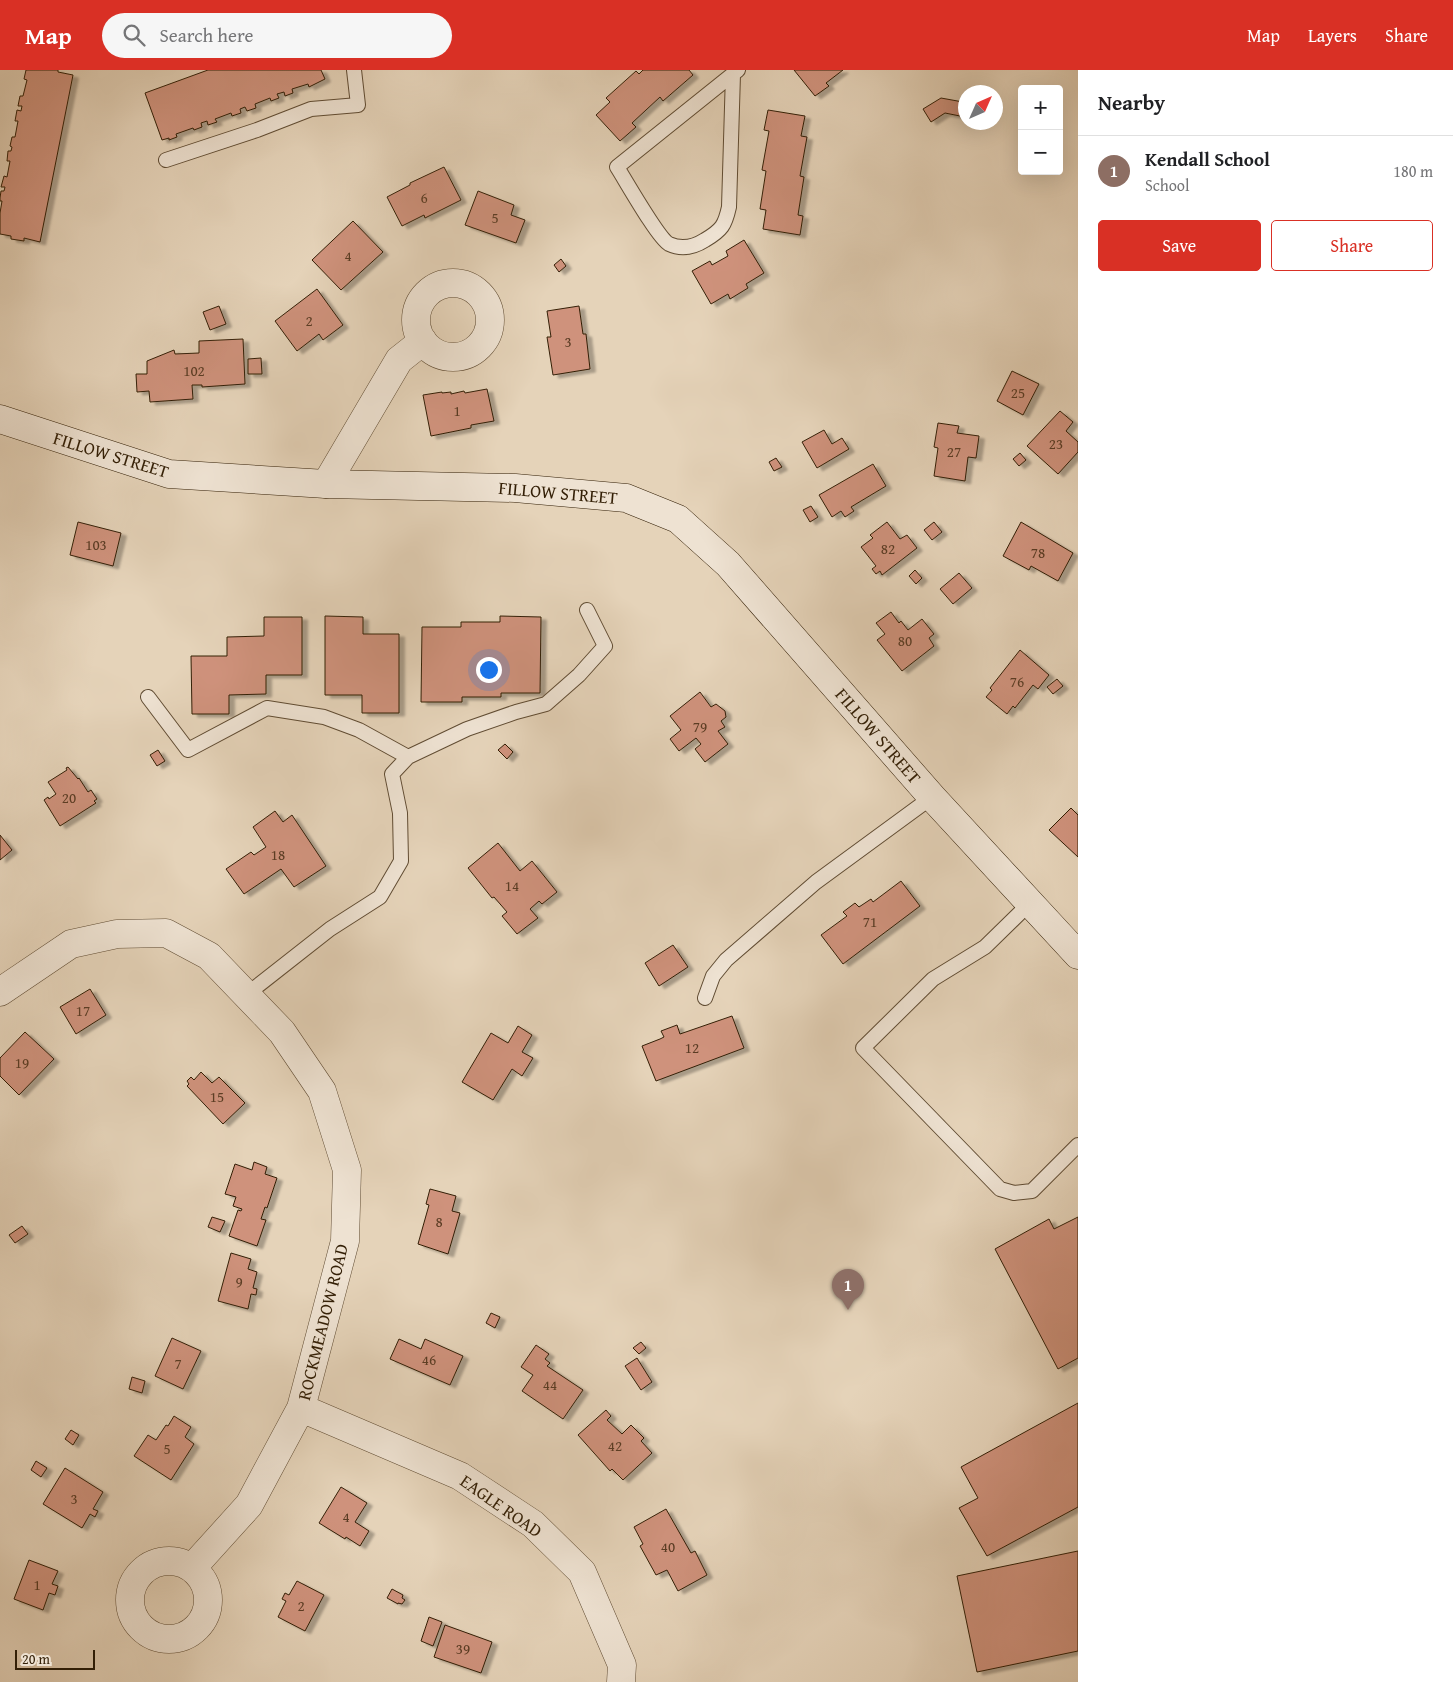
<!DOCTYPE html>
<meta charset="utf-8">
<style>
body{margin:0;font-family:"Gentium Book Plus",serif;background:#f6f6f6;color:#202124}
.controls{position:absolute;right:15px;top:15px;display:grid;overflow:hidden;border-radius:5px;box-shadow:0 5px 20px #0002}
.controls button{width:45px;height:45px;display:grid;place-items:center;padding:0;border:0;border-bottom:1px solid #e0e0e0;background:#fff;color:#202124;font:25px sans-serif}
.compass{position:absolute;left:958px;top:15px;width:45px;height:45px;border-radius:50%;background:#fff;box-shadow:0 5px 20px #0002;rotate:45deg}
.scale{position:absolute;left:15px;bottom:12px;width:80px;box-sizing:border-box;padding-left:5px;border:2px solid #331f06;border-top:0;font-size:14px;line-height:18px;white-space:nowrap;color:#331f06;-webkit-text-stroke:4px #eee2d2;paint-order:stroke}
.you{position:absolute;left:488px;top:599px;width:18px;height:18px;margin:-12px;border:4px solid #fff;border-radius:50%;background:#1a73e8;box-shadow:0 0 0 8px #1a73e833}
.badge{display:grid;place-items:center;width:32px;height:32px;border-radius:50%;background:#d93025;color:#fff;font-size:16px;font-weight:700}
.pin{position:absolute;translate:-50% -41px;filter:drop-shadow(0 1px 2px #0008)}
.pin::after{content:'';position:absolute;top:26px;width:18px;height:15px;background:inherit;clip-path:polygon(0 0,100% 0,50% 100%)}
.list{margin:0;padding:0;list-style:none}
h2{display:flex;justify-content:space-between;align-items:center;height:65px;margin:0;padding:0 20px;font-size:21px}
h2 small{font-size:16px;font-weight:400;color:#757577}
.list li{display:grid;grid-template-columns:32px 1fr auto;gap:15px;align-items:center;box-sizing:border-box;height:70px;padding:0 20px;border-top:1px solid #e0e0e0}
.list b{display:block;font-size:19px;white-space:nowrap}
.list p{margin:0;font-size:16px;white-space:nowrap;color:#757577}
.list em{font-size:16px;font-style:normal;color:#757577}
.actions{display:flex;gap:10px;padding:15px 20px}
.actions a{flex:1;padding:11px 0;border:1px solid #d93025;border-radius:5px;text-align:center;font-size:18px;color:#d93025}
.actions .main{background:#d93025;color:#fff}
.icon{flex:none;width:28px;height:28px;fill:none;stroke:currentColor;stroke-width:2;stroke-linecap:round;stroke-linejoin:round}
.map{position:relative;flex:none;width:1078px;height:1612px;overflow:hidden}
header{display:flex;align-items:center;gap:30px;box-sizing:border-box;height:70px;padding:0 25px;background:#d93025;color:#fff}
header strong{font-size:24px}
nav{display:flex;gap:28px;margin-inline-start:auto;font-size:18px}
.search{width:350px;height:45px;background:#f6f6f6;display:flex;align-items:center;gap:12px;box-sizing:border-box;padding:0 18px;border-radius:28px;color:#757577;font-size:19px}
main{display:flex}
aside{flex:1;background:#fff}
.map>svg:first-child{display:block}
.building{fill:#cf927c;stroke:#331f06;filter:url(#shadow)}
.lines{fill:none;stroke-linecap:round;stroke-linejoin:round}
.lane-casing{stroke:#604c33;stroke-width:16}
.street-casing{stroke:#604c33;stroke-width:29}
.secondary-casing{stroke:#331f06;stroke-width:29}
.lane{stroke:#eee2d2;stroke-width:14}
.street{stroke:#eee2d2;stroke-width:28}
.secondary{stroke:#eee2d2;stroke-width:28}
.labels{text-anchor:middle;stroke-width:5;stroke-linejoin:round;paint-order:stroke}
.number-label{font-size:15px;fill:#5a3c24}
.street-label{font-size:18px;fill:#331f06;stroke:#eee2d2}
</style>
<header>
<strong>Map</strong>
<div class="search"><svg class="icon" aria-label="search" viewBox="0 0 24 24"><circle cx="10" cy="10" r="6"/><path d="M15 15l6 6"/></svg>Search here</div>
<nav><a>Map</a><a>Layers</a><a>Share</a></nav>
</header>
<main>
<div class="map">
<svg width="1078" height="1612" viewBox="0 0 1078 1612">
<defs>
<filter id="shadow"><feDropShadow dx="5.5" dy="3" stdDeviation="1" flood-color="#0004"/></filter>
</defs>
<rect width="100%" height="100%" fill="#e5d3b9"/>
<filter id="stains"><feTurbulence type="fractalNoise" baseFrequency=".004" numOctaves="4"/><feColorMatrix values="0 0 0 0 .2 0 0 0 0 .09 0 0 0 0 .02 0 0 0 .5 -.17"/></filter>
<radialGradient id="worn" r=".72"><stop offset=".6" stop-color="#630" stop-opacity="0"/><stop offset="1" stop-color="#630" stop-opacity=".3"/></radialGradient>
<path class="building" d="M26 0H58V2L73 5 40 172 24 168V171L11 169V166L0 164V143L2 131H0V128L1 121H4L5 117H1L4 106 7 107 10 91H7L8 81H11L12 77 10 76 12 67H15L18 51H15L17 40 21 41 22 36H18L20 26H23L27 10 24 9Z
M208 0H321L325 9 309 17 308 14 292 19 293 23 285 26 284 22 277 24 279 28 271 31 270 28 255 34 256 38 247 41 245 37 240 39 241 43 232 46 231 43 215 49 217 52 208 55 207 51 201 53 202 57 194 60 193 58 176 64 177 67 169 70V68L162 70 145 23Z
M643 0H689L693 5 663 31 660 27 632 53 636 57 620 71 596 45 610 32 606 28 636 1 639 4Z
M794 0H843L826 13 829 16 815 26Z
M941 28 963 32 960 46 945 43 931 52 923 39Z
M768 40 805 46 801 66 807 67 800 106 804 107 798 145 803 146 800 165 763 159 766 140 760 139 766 101 762 100 769 61 764 60Z
M444 97 461 130 425 148 424 145 402 156 387 127 410 115V113Z
M478 121 514 135 511 145 525 150 516 173 465 155Z
M353 151 383 182 341 220 312 190Z
M744 170 764 203 746 214 748 218 730 229 728 224 711 234 692 201 710 191 712 195 728 186 726 181Z
M561 189 566 196 559 202 554 195Z
M317 219 343 255 323 270 319 264 297 281 275 251Z
M219 236 226 254 210 260 203 242Z
M579 236 583 264H586L590 299 553 305 547 267H551L547 241Z
M243 269 245 314 202 317V315H192L193 329 150 332 149 321 137 322 136 304H147V291L174 280 175 284 199 283V271Z
M261 288 262 304H248V289Z
M1012 301 1039 314 1023 345 997 331Z
M487 319 494 351 471 355V358L431 366 423 325 442 322V323L451 322V324L464 321 465 323Z
M1060 341 1073 352 1066 361 1078 372V382L1058 404 1027 376Z
M938 353 959 356 957 363 979 366 976 388 968 387 965 411 934 406 938 378 934 377Z
M824 360 832 374 842 368 849 379 817 398 802 372Z
M1020 383 1026 390 1019 396 1013 389Z
M776 388 782 397 774 401 769 392Z
M873 394 886 416 851 437 854 441 845 447 841 441 832 447 819 425Z
M811 436 818 447 810 452 803 440Z
M78 452 121 463 113 496 70 485Z
M887 452 900 469 907 465 917 478 882 505 880 501 876 504 872 499 876 496 861 477 873 468 870 465Z
M934 452 942 462 932 470 924 460Z
M1021 452 1073 483 1058 511 1031 496 1029 500 1003 486Z
M915 500 922 508 916 514 909 506Z
M959 503 972 518 953 534 940 519Z
M891 542 899 553 901 551 908 560 922 549 934 564 929 568 934 576 902 601 877 570 885 564 876 553Z
M325 546 363 547V564H399V643H362V625H325Z
M500 546 541 547 540 623H501V627H462V632H421L422 557H461V552H500Z
M264 547H302V605H266V624L229 625V644H192L191 586H227V567L264 566Z
M1020 580 1049 605 1038 619 1033 615 1015 638 1013 636 1007 644 986 627 992 620 990 618Z
M1057 609 1063 616 1053 624 1047 617Z
M700 622 711 637 716 634 725 641 726 647 721 651 725 657 718 661 728 674 705 692 695 679 701 674 696 668 679 681 670 669 681 660 670 646Z
M505 674 513 682 507 689 498 680Z
M158 680 165 691 157 696 150 685Z
M68 697 78 709 79 708 88 722 91 720 97 729 94 731 96 733 60 756 44 730 48 727 49 729 56 724 48 712 67 700 66 698Z
M1071 738 1078 745V787L1049 760Z
M275 741 283 752 292 745 326 796 294 817 281 799 244 824 226 799 251 782 254 785 266 777 253 757Z
M0 765 12 780 0 790Z
M498 773 520 801 532 791 557 822 542 834 539 831 530 839 538 848 517 864 502 846 507 842 494 827 492 828 468 798Z
M901 811 920 836 843 894 821 865 847 846 843 842 855 833 859 837 871 829 873 832Z
M673 875 688 897 659 916 645 893Z
M90 919 106 945 76 964 60 937Z
M732 946 744 978 656 1011 642 976 660 969 664 967 661 961 677 955 680 964Z
M518 956 532 965 522 982 533 988 522 1006 512 999 493 1030 462 1012 491 963 508 973Z
M25 962 54 989 19 1025 0 1006V988Z
M201 1002 212 1013 219 1007 245 1033 223 1054 187 1016 189 1014 187 1011 191 1007 194 1010Z
M254 1092 267 1097 265 1104 277 1108 267 1138 265 1137 261 1149 266 1150 257 1176 229 1166 238 1140 241 1141 242 1139 233 1136 236 1127 225 1124 235 1094 252 1100Z
M430 1119 456 1126 452 1141 460 1143 448 1184 418 1174 429 1135 426 1134Z
M212 1147 225 1151 220 1162 208 1157Z
M1078 1147V1288L1058 1299 995 1179 1049 1149 1054 1159Z
M22 1156 28 1164 15 1173 9 1165Z
M231 1183 251 1189 248 1199 257 1202 253 1218 257 1219 256 1225 251 1224 248 1239 218 1231Z
M491 1243 500 1247 495 1258 486 1253Z
M172 1268 201 1281 183 1319 155 1306Z
M399 1269 421 1279 425 1269 463 1286 450 1315 390 1289Z
M641 1272 646 1278 639 1284 633 1278Z
M536 1275 549 1284 545 1289 550 1293 547 1296 583 1320 563 1349 522 1321 533 1305 521 1297Z
M637 1288 652 1312 641 1320 625 1296Z
M132 1307 145 1311 142 1323 129 1319Z
M1078 1333V1437L987 1486 959 1438 978 1428 961 1397Z
M606 1340 611 1346 607 1350 622 1364 631 1355 644 1368 641 1371 652 1383 623 1410 612 1399 610 1401 578 1365Z
M174 1346 191 1357 185 1367 194 1374 171 1410 134 1386 148 1365 156 1370 166 1355 168 1356Z
M71 1360 79 1365 73 1375 65 1369Z
M36 1391 47 1398 41 1407 31 1400Z
M65 1398 103 1422 93 1439 98 1441 95 1447 90 1444 82 1458 43 1434Z
M341 1417 367 1433 355 1452 369 1461 360 1476 346 1467 345 1469 319 1453Z
M666 1439 691 1483 695 1481 707 1505 678 1521 667 1500 656 1505 640 1476 643 1474 634 1457Z
M1078 1481V1581L977 1602 957 1506Z
M29 1490 58 1501 52 1514 58 1516 55 1525 49 1523 43 1540 14 1529Z
M297 1511 324 1525 305 1561 278 1547 286 1531 282 1529 285 1523 289 1525Z
M392 1519 403 1525 402 1528 405 1530 402 1534 398 1533V1534L387 1528Z
M429 1547 442 1552 433 1576 421 1571Z
M445 1555 492 1572 481 1603 434 1587Z"/>
<g class="lines">
<defs>
<path id="lane" d="M733 4 729 137C725 155 722 160 705 170 694 177 682 180 669 174 658 168 626 111 617 97L733 4 738 0
M166 90 257 60 311 39 358 35 354 0
M148 627 188 680 267 638 324 647 359 660 408 687
M1030 833 985 877 933 909 863 978 1000 1119 1014 1123 1032 1121 1078 1075
M246 925 330 859 380 827 401 791 400 743 392 704 408 687 467 659 516 642 546 634 579 605 605 576 587 540
M705 928 713 906 726 890 816 812 932 727"/>
<path id="street" d="M416 250a37 37 0 1 1 74 0a37 37 0 1 1-74 0Z
M326 414 399 290 423 271
M0 922 71 874 117 864 166 863 209 886 282 962 322 1021 347 1100 345 1171 301 1338 249 1435 192 1498
M301 1338 460 1406 533 1454 582 1502 622 1595 621 1612
M130 1530a39 39 0 1 1 78 0a39 39 0 1 1-78 0Z"/>
<path id="secondary" d="M0 349 169 404 326 414 515 418 626 428 678 449 728 494 932 727 1078 885"/>
</defs>
<use href="#lane" class="lane-casing"/>
<use href="#street" class="street-casing"/>
<use href="#secondary" class="secondary-casing"/>
<use href="#lane" class="lane"/>
<use href="#street" class="street"/>
<use href="#secondary" class="secondary"/>
</g>
<g class="labels">
<g class="number-label">
<text x="424" y="133">6</text>
<text x="495" y="153">5</text>
<text x="348" y="191">4</text>
<text x="309" y="256">2</text>
<text x="568" y="277">3</text>
<text x="194" y="306">102</text>
<text x="1018" y="328">25</text>
<text x="457" y="346">1</text>
<text x="1056" y="379">23</text>
<text x="954" y="387">27</text>
<text x="96" y="480">103</text>
<text x="888" y="484">82</text>
<text x="1038" y="488">78</text>
<text x="905" y="576">80</text>
<text x="1017" y="617">76</text>
<text x="700" y="662">79</text>
<text x="69" y="733">20</text>
<text x="278" y="790">18</text>
<text x="512" y="821">14</text>
<text x="870" y="857">71</text>
<text x="83" y="946">17</text>
<text x="692" y="983">12</text>
<text x="22" y="998">19</text>
<text x="217" y="1032">15</text>
<text x="439" y="1157">8</text>
<text x="239" y="1217">9</text>
<text x="429" y="1295">46</text>
<text x="178" y="1299">7</text>
<text x="550" y="1320">44</text>
<text x="615" y="1381">42</text>
<text x="167" y="1384">5</text>
<text x="74" y="1434">3</text>
<text x="346" y="1452">4</text>
<text x="668" y="1482">40</text>
<text x="37" y="1520">1</text>
<text x="301" y="1541">2</text>
<text x="463" y="1584">39</text>
</g>
<g class="street-label">
<text transform="translate(111 385) rotate(17)" y="6">FILLOW STREET</text>
<text transform="translate(558 423) rotate(5)" y="6">FILLOW STREET</text>
<text transform="translate(878 666) rotate(49)" y="6">FILLOW STREET</text>
<text transform="translate(323 1252) rotate(-76)" y="6">ROCKMEADOW ROAD</text>
<text transform="translate(501 1436) rotate(35)" y="6">EAGLE ROAD</text>
</g>
</g>
<rect width="100%" height="100%" filter="url(#stains)"/>
<rect width="100%" height="100%" fill="url(#worn)"/>
</svg>
<div class="controls">
<button>+</button>
<button>−</button>
</div>
<svg class="compass" viewBox="-18 -18 36 36"><path d="M0-13l5 13h-10z" fill="#e53935"/><path d="M0 13l5-13h-10z" fill="#757577"/></svg>
<div class="scale">20 m</div>
<div class="you"></div>
<div class="pin badge" style="left:848px;top:1240px;background:#8d6e63">1</div>
</div>
<aside>
<h2>Nearby<small></small></h2>
<ul class="list">
<li><span class="badge" style="background:#8d6e63">1</span><div><b>Kendall School</b><p>School</p></div><em>180 m</em></li>
</ul>
<div class="actions"><a class="main">Save</a><a>Share</a></div>
</aside>
</main>
